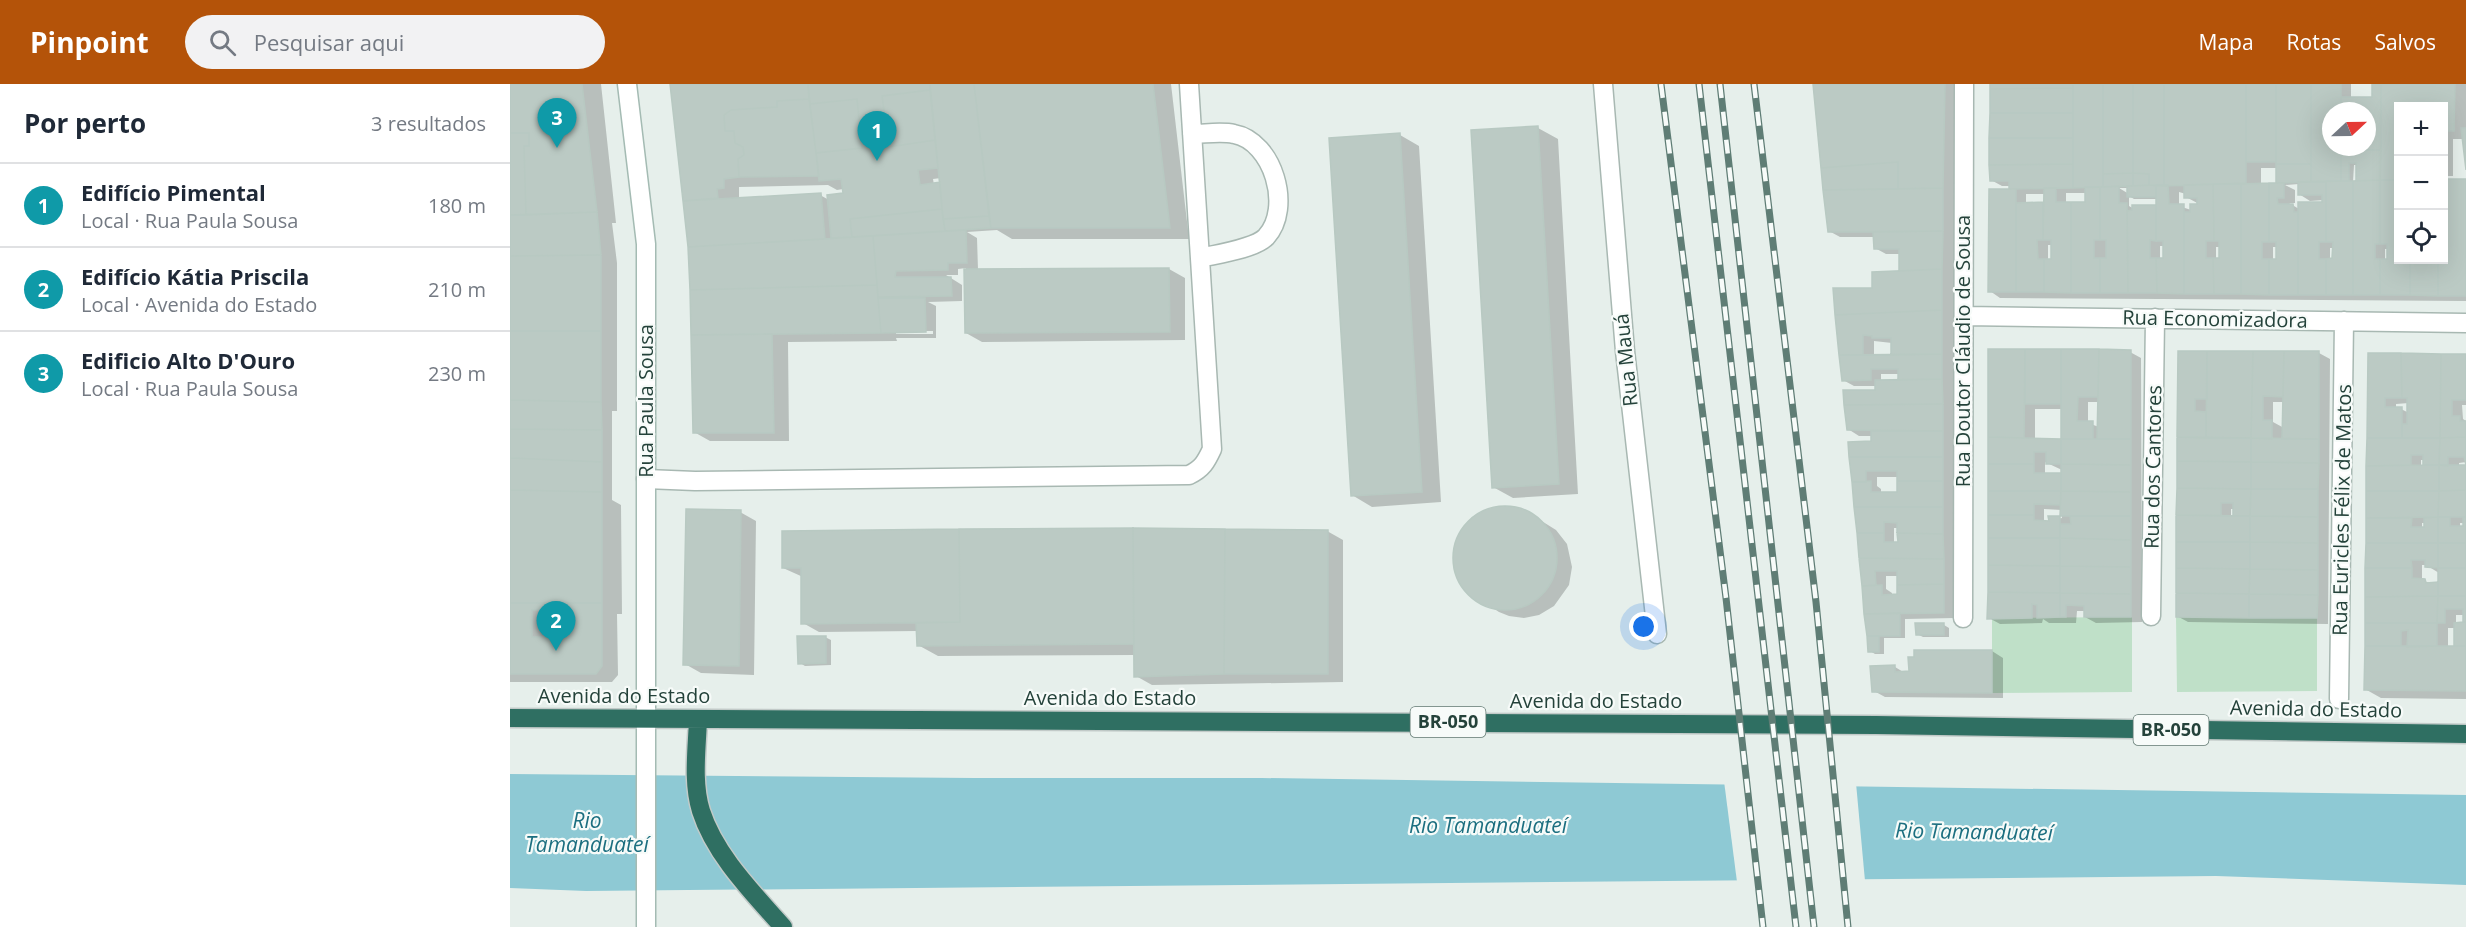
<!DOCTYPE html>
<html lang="pt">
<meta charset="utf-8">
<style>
body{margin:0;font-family:"Open Sans",sans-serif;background:#f2f2f3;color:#1f2937}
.controls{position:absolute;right:18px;top:18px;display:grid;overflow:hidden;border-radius:0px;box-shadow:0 6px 24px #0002}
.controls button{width:54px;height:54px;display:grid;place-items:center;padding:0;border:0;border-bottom:2px solid #e0e1e3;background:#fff;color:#1f2937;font:30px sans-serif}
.compass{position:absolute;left:1812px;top:18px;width:54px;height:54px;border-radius:50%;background:#fff;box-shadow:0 6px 24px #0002;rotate:68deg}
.you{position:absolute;left:1134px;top:543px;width:21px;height:21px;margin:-15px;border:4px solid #fff;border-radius:50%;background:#1a73e8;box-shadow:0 0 0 9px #1a73e833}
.badge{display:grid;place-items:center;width:39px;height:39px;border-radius:50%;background:#b45309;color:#fff;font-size:20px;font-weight:700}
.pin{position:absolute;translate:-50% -50px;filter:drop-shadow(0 2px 3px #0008)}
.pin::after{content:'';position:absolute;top:32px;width:21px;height:18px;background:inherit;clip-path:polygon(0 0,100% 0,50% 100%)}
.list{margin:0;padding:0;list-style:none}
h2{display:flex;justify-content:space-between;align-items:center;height:78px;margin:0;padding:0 24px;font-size:26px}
h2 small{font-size:20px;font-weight:400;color:#747a83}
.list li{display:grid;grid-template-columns:39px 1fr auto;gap:18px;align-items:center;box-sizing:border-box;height:84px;padding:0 24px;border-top:2px solid #e0e1e3}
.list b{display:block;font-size:22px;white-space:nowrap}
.list p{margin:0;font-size:20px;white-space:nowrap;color:#747a83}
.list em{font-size:20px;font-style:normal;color:#747a83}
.icon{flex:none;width:33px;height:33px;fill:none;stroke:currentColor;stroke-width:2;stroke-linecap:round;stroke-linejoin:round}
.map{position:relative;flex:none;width:1956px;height:843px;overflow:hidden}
header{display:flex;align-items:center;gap:36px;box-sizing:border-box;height:84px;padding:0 30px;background:#b45309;color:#fff}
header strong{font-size:28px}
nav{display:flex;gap:33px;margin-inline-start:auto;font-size:21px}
.search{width:420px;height:54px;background:#f2f2f3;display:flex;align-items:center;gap:15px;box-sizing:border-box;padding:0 21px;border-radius:33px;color:#747a83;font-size:22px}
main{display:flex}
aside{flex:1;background:#fff}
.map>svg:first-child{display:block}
.green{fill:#bfe0c8}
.water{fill:#8ec9d4}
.pier{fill:#e6efeb}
.shadow{fill:#0003;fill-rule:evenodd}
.building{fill:#bbcac4;stroke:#b8c9c2;stroke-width:1.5;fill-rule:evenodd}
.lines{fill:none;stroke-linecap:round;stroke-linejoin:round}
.lane-casing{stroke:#a8b8b2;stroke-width:21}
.street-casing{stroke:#a8b8b2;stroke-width:21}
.secondary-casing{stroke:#a4bbb3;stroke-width:21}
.highway-casing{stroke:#c2cac8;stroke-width:21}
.lane{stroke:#fff;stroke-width:18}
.street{stroke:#fff;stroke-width:18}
.secondary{stroke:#fff;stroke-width:18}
.highway{stroke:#2f6f62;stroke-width:18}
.rail-casing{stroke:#5f7d75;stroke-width:7}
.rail{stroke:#f7fbf9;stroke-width:4.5;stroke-dasharray:14;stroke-linecap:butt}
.labels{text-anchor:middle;stroke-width:4.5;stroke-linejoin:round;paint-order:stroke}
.shield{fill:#f7fbf9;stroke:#637a73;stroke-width:1.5}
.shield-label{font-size:18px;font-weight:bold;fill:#24423a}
.street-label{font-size:20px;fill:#24423a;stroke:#f7fbf9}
.water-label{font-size:21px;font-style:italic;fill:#1c6f80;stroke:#f7fbf9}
</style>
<header>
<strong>Pinpoint</strong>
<div class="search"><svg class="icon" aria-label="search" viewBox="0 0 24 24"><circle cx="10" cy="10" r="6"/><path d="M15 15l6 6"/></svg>Pesquisar aqui</div>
<nav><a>Mapa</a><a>Rotas</a><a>Salvos</a></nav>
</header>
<main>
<aside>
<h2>Por perto<small>3 resultados</small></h2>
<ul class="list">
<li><span class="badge" style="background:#0f9aa8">1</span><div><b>Edifício Pimental</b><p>Local · Rua Paula Sousa</p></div><em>180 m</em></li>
<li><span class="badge" style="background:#0f9aa8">2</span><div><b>Edifício Kátia Priscila</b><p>Local · Avenida do Estado</p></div><em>210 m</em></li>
<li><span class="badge" style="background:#0f9aa8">3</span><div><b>Edificio Alto D'Ouro</b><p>Local · Rua Paula Sousa</p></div><em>230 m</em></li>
</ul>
</aside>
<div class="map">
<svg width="1956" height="843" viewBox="0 0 1956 843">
<rect width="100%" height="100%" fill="#e6efeb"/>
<path class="green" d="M1622 533V608L1482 609V534Z
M1666 533 1807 534V607L1667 608Z"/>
<path class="water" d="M0 690 464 694H752L1956 711V801L1706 792 76 807 0 804Z"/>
<path class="pier" d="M1214 697 1346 699 1355 797 1227 798Z"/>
<path class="shadow" d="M0 0H91L106 139H102L107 179V327H102V416L111 421 112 530H107L108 591 102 598H0Z
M162 0H661L679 155H502L487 146 457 148 467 154 468 186 659 185 675 194V256L472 258 456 249V184L448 185V191H436L452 201V217L418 218 426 222V254H386L387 257 278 258 279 357H200L184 348 179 163ZM431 94V100L424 101 423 95ZM318 101 327 106 333 105 334 111 319 116 310 111 229 115V103ZM386 247H423V250H386Z
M1305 0H1454L1453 115H1444L1445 534 1395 535V554H1374V570H1365L1360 567 1339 359H1363V352H1349L1338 345 1367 307V302H1344L1333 296 1364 205 1391 188V170H1376L1365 164V153H1330L1319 147ZM1364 257 1382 259V272H1364ZM1371 290H1390V297H1371ZM1367 393H1388V409L1371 410V405L1367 402ZM1384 444H1389V459H1384ZM1376 492H1388L1389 512H1382V509L1376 505Z
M1481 0H1841V15H1864V0H1956V73L1954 55H1943V92H1937V97L1956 96V217L1490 214 1480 207 1500 102H1492L1481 96ZM1888 22H1934V164H1936V178H1931V176H1888ZM1821 27H1857V63H1821ZM1844 81H1848V98H1843ZM1751 84H1767V98L1771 100 1751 101ZM1638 95H1641L1640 109H1637ZM1789 100V110L1800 117 1814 116V120L1789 125 1779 119H1785V106L1775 101ZM1609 104H1619V110ZM1669 108 1676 110V113L1691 121 1681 126 1669 122ZM1556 109H1576V120H1556ZM1516 110H1535V120H1516ZM1619 112 1624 115H1648V122L1624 125 1619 122ZM1538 161H1543V176H1538ZM1650 162H1654L1655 176H1650ZM1706 163H1711L1710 176H1706ZM1763 163H1768L1767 177H1763ZM1820 164H1824V176H1820ZM1875 165H1879V177H1875Z
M1028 44 1048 55 1068 410 1003 414 983 403Z
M890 51 909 62 931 418 862 423 842 411Z
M1479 267 1620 268 1631 274 1632 538 1586 539 1575 533V527H1567L1566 539H1539L1533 535 1532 539 1490 540 1479 534ZM1578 318H1590L1589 343 1578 339ZM1525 325H1552V356H1525ZM1535 378 1552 386V391H1535ZM1534 425 1552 426V434L1534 438Z
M1669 269H1809L1820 275 1818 540 1678 538 1667 532ZM1763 318H1775L1774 344 1763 338ZM1721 425H1725V434H1721Z
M1859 270 1956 272V321H1952L1953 335 1956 337V538L1954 531H1946V540H1956V615L1871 614 1855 605ZM1899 319V329L1891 325H1886V320ZM1911 376H1915V383H1911ZM1956 378V383H1949V379ZM1912 439H1916V444H1912ZM1950 439H1955V444H1950ZM1912 481H1916L1929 489V500H1922L1912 496ZM1938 544H1945V563H1938Z
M994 423 1013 426 1030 436 1046 446 1057 460 1062 483 1059 501 1044 522 1029 531 1014 534 999 532 989 528 957 507 946 488 945 473 951 448 963 434 980 425Z
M230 428 246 437 244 591 191 589 175 580Z
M817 447 833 456V598L642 601 626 592V571L428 572 408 561V547L309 548 293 539V493L273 484Z
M1434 541 1439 544V553H1413L1407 550Z
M315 553 321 556V581L295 582 290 579Z
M1482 567 1493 574V614L1375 613 1364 607 1385 583 1395 589Z"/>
<path class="building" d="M0 0H72L87 128 16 131 14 62H19V49H0Z
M160 0H298L299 15 267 17V23L221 26 214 31 215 47H224L225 59 233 63 234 71 228 75 229 93 214 95V104L207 105 208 114 173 117Z
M298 0H420V6L372 12 379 63 425 56 428 84 408 86 410 101 430 98 432 125 340 135 342 153 321 154 317 111 333 109 331 95 309 97 306 69 352 64 347 15 300 20Z
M420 0H464L479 132 433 135Z
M464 0H643L660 144H481Z
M1303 0H1435L1433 104 1388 105V78L1311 84Z
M1480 0H1563V4L1480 5Z
M1563 0H1593V103L1563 104Z
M1593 0H1623V89L1593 90Z
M1623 0H1654V102L1639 101V90L1623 89Z
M1654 0H1736V99L1654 102Z
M1736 0H1766V78H1736Z
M1766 0H1801V80H1766Z
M1801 0H1831V27H1821V63H1831V97L1801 98Z
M1862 0H1871V66H1831V63H1857V27H1831V13H1862Z
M1871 0H1945L1944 47H1934V22H1888V96H1870Z
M1563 4V29H1480V5Z
M420 6 425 56 379 63 372 12Z
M299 15 309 92 229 93 228 75 234 71 233 63 225 59 224 47H215L214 31 221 26 267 23V17Z
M347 15 352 64 306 69 300 20Z
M1480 29H1563V54H1479Z
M1028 42 1049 400 982 404 961 46Z
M1951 44H1956V86Z
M0 49H19V62H14L16 131H0Z
M890 49 912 408 841 412 819 54Z
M1479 54H1563V80L1479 81Z
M1831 66H1871L1870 96 1846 97V79H1839V97H1831Z
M1388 78V105L1313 106 1311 84Z
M1563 80V104L1499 105V97H1480L1479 81Z
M1766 80H1801V98L1766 99Z
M1623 89 1639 90V101L1623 102Z
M1623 89V102L1593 103V90Z
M1934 95H1956V212H1928V176H1934Z
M1870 96H1888V176H1900V211H1870V175H1877V160H1870Z
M1870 96V160H1865V175H1870V211H1843V97Z
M1816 97H1843V211H1816V175L1822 174 1823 158H1816Z
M1816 97V158H1809V175H1816V211H1788V118H1812V111H1788V98Z
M1759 99H1774V114H1767L1768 120H1783L1784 128H1788V211H1759V175H1766V158H1759Z
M1759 99V158H1752V175H1759V211L1731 210V100Z
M1703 100H1731V210H1704L1703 174H1709V157H1704Z
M1703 100 1704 157H1696V174H1703L1704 210H1674V128H1680V120H1687V114H1674V101Z
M1646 101V113H1617V102Z
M1646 101H1658L1659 120H1674V210L1647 209 1646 174H1653V157H1646Z
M1609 102V119H1617L1618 209H1590V174H1596V156H1590V103Z
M1575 103H1590V156H1584V174H1590V209H1561V118H1575Z
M1433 104V147L1318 148 1313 106Z
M1534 104H1546V118H1561V209L1534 208V175H1541V156H1533Z
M1479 105H1506V208H1478Z
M311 109 315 155 178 163 173 117Z
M1533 118V156H1527L1528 175H1534V208H1506V119Z
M1622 121H1646V157L1640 156V174H1646L1647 209H1618L1617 127 1622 126Z
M432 125 435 147 342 153 340 135Z
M87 128 91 171 0 172V131Z
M479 132 481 144 435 147 433 135Z
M456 146 457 179H438V186L386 187 385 193H441L442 212 368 213 363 152Z
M1433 147 1432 185 1389 187V165H1364L1363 148Z
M363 152 367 201 180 206 178 163Z
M91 171V247H0V172Z
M1900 176H1928V212L1900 211Z
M659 184 660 248 455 249 454 185Z
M1432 185V226L1325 231 1323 204H1362V188Z
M367 201 371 249 181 251 180 206Z
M368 214H415L416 248 371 249Z
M1432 226V270L1381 271V254H1362V252L1353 251V271H1329L1325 231Z
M0 247H91V318L0 316Z
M262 250 264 349H183L181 251Z
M1478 265H1515L1514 354 1478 353Z
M1515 265H1551V320H1515Z
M1551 265H1589L1588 313H1568L1567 337H1583V355H1551Z
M1589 265 1621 266V355H1587Z
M1668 267H1697V315H1685V327L1696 328V354L1667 353Z
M1697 267H1743L1741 354H1696Z
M1743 267H1774L1773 313 1753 312V336H1762V355L1741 354Z
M1774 267H1809V355H1772Z
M1858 269H1891L1892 314H1875V323H1892V354H1857Z
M1891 269 1931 270 1930 354H1892V340H1897V314H1892Z
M1432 270V295L1388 296V285H1361V296L1332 297 1329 271Z
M1931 270H1956V316H1942V332H1950V337H1956V353L1930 354Z
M1432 295 1433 320 1334 321 1333 306H1365V296Z
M0 316 91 318 92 346 0 345Z
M1433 320V347L1337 346 1334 321Z
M0 345 92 346V378L0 374Z
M1361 347H1433V373H1339L1338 358 1361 357Z
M1478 353 1551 355V380H1536V368H1524V380H1478Z
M1667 353 1741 354V378L1667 377Z
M1956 353V381L1954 373H1938V382L1929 381 1930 354Z
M1741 354 1809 355V379L1741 378Z
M1857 354H1930L1929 381H1913V371H1901V381L1856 382Z
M1551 355H1621V381L1551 380Z
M1339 373H1433V397H1387V387H1356V398H1342Z
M0 374 92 378V408L0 406Z
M1667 377 1741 378V405L1667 404Z
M1741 378 1809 379 1808 405H1741Z
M1478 380H1524V389H1551V407H1478Z
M1551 380 1621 381V408L1551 407Z
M1913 381H1929V407H1856V382Z
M1929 381H1956V406L1929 407Z
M1361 397V408H1387V397H1433V423H1344L1342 398Z
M1667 404 1741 405 1740 432H1723V419H1711V432L1666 431Z
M1741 405H1808V433L1740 432Z
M0 406 92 408V519H0Z
M1956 406V433H1928L1929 407Z
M1478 407H1551L1550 421 1524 420V431H1478Z
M1551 407 1621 408V432H1550Z
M1856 407H1929L1928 433 1856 434Z
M943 474a52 52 0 1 1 104 0a52 52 0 1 1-104 0Z
M1344 423H1433V450L1387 449V439L1374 438V449H1347Z
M176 425 231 426 229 582 173 581Z
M1478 431H1524V436L1539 437 1538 432H1550V454H1478Z
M1666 431 1740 432V458H1666Z
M1560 432H1621V456L1550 454V440H1561Z
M1740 432 1808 433V459L1740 458Z
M1928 433V459H1856V434H1902L1901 443H1914V434Z
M1928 433H1940V442H1953V433H1956V459H1928Z
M623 444 715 445 714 590 624 593Z
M623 444 624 560 407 562 406 539 450 538 449 445Z
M449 445 450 538 291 540V484H272V447Z
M715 445 818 446V590H714Z
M1347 449H1374V458H1388L1387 449 1433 450 1434 475 1349 474Z
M1478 454H1550V482L1478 481Z
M1550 454 1621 456V483L1550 482Z
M1666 458H1740V485L1666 484Z
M1740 458 1808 459V486L1740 485Z
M1856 459H1928V484L1915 483V476H1901L1902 484H1855Z
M1928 459H1956V484H1928Z
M1349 474 1434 475V500L1387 501V487H1365L1366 501 1352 502Z
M1478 481 1550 482V509L1478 508Z
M1550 482 1621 483V510L1550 509Z
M1666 484 1740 485 1739 510 1666 509Z
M1855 484H1902V494L1915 495 1916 499 1928 498V512L1855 513Z
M1928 484H1956V512H1928Z
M1740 485 1808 486V511L1739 510Z
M1434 500V529L1354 530 1352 502 1372 501V511L1387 510V501Z
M1478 508 1550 509V533L1527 534V521L1522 520V534L1477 535Z
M1550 509 1621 510V533H1574V522L1556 521V533H1550Z
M1666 509 1739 510V534L1666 533Z
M1739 510 1808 511 1807 534H1739Z
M1928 512 1927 539H1855V513Z
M1928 512H1956V538H1953V525H1935V539H1927Z
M0 519H92V582L86 590H0ZM22 526H38V553H22Z
M1390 529V552H1357L1354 530Z
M1953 538H1956V562H1944V539Z
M1405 539H1434V551H1406Z
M1855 539H1927V562L1897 563 1898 546 1891 547V562H1855Z
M287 552H316V579L288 580Z
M1357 552H1369V568H1358Z
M1855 562H1956V607L1854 606Z
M1404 566H1482V609L1362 608 1360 582 1385 581V588L1399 587 1398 573H1404Z"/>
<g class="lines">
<defs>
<path id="lane" d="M1093 0 1115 267 1147 550
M682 50C695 50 711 47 724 50 763 57 783 124 756 153 744 165 707 170 690 174
M136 395 185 397 679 391C692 385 696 378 702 365L679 0"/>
<path id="street" d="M1454 232 1956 239
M1641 532 1645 234
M1453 534 1454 0
M1829 615 1834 237"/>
<path id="secondary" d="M117 0 136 160V843"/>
<path id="highway" d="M0 634 1366 641 1956 650
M188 635C187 665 182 698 191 727 205 771 243 809 273 843"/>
</defs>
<use href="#lane" class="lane-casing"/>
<use href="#street" class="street-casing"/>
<use href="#secondary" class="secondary-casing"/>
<use href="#highway" class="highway-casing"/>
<use href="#lane" class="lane"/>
<use href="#street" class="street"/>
<use href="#secondary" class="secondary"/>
<use href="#highway" class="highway"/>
<defs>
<path id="rail" d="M1151 0 1216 514 1253 843
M1189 0 1286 843
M1210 0 1304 843
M1244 0 1306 518 1338 843"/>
</defs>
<use href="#rail" class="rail-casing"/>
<use href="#rail" class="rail"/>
</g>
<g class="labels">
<g class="shield">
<rect x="900.5" y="623" width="75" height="30" rx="4.5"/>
<rect x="1623.5" y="631" width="75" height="30" rx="4.5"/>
</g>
<g class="shield-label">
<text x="938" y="644">BR-050</text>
<text x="1661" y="652">BR-050</text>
</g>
<g class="street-label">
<text transform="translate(1705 235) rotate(1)" y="7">Rua Economizadora</text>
<text transform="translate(1453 267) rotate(-90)" y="7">Rua Doutor Cláudio de Sousa</text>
<text transform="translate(1116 276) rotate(-96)" y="7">Rua Mauá</text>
<text transform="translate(136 317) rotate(-90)" y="7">Rua Paula Sousa</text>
<text transform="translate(1643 383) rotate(-89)" y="7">Rua dos Cantores</text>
<text transform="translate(1832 426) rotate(-89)" y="7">Rua Euricles Félix de Matos</text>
<text x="114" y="619">Avenida do Estado</text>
<text x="600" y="621">Avenida do Estado</text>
<text x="1086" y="624">Avenida do Estado</text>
<text transform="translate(1806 625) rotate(1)" y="7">Avenida do Estado</text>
</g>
<g class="water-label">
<text x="77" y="744">Rio<tspan x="77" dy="24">Tamanduateí</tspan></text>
<text x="978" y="749">Rio Tamanduateí</text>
<text transform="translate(1464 748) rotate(1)" y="7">Rio Tamanduateí</text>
</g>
</g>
</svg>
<div class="controls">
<button>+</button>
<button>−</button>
<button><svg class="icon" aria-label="locate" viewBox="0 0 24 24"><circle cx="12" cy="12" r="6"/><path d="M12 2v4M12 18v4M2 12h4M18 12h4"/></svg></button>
</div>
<svg class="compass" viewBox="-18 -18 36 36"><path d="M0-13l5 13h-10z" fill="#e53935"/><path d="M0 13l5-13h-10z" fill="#747a83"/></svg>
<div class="you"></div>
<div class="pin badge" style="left:367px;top:77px;background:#0f9aa8">1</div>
<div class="pin badge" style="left:46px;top:567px;background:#0f9aa8">2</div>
<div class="pin badge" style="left:47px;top:64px;background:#0f9aa8">3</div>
</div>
</main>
